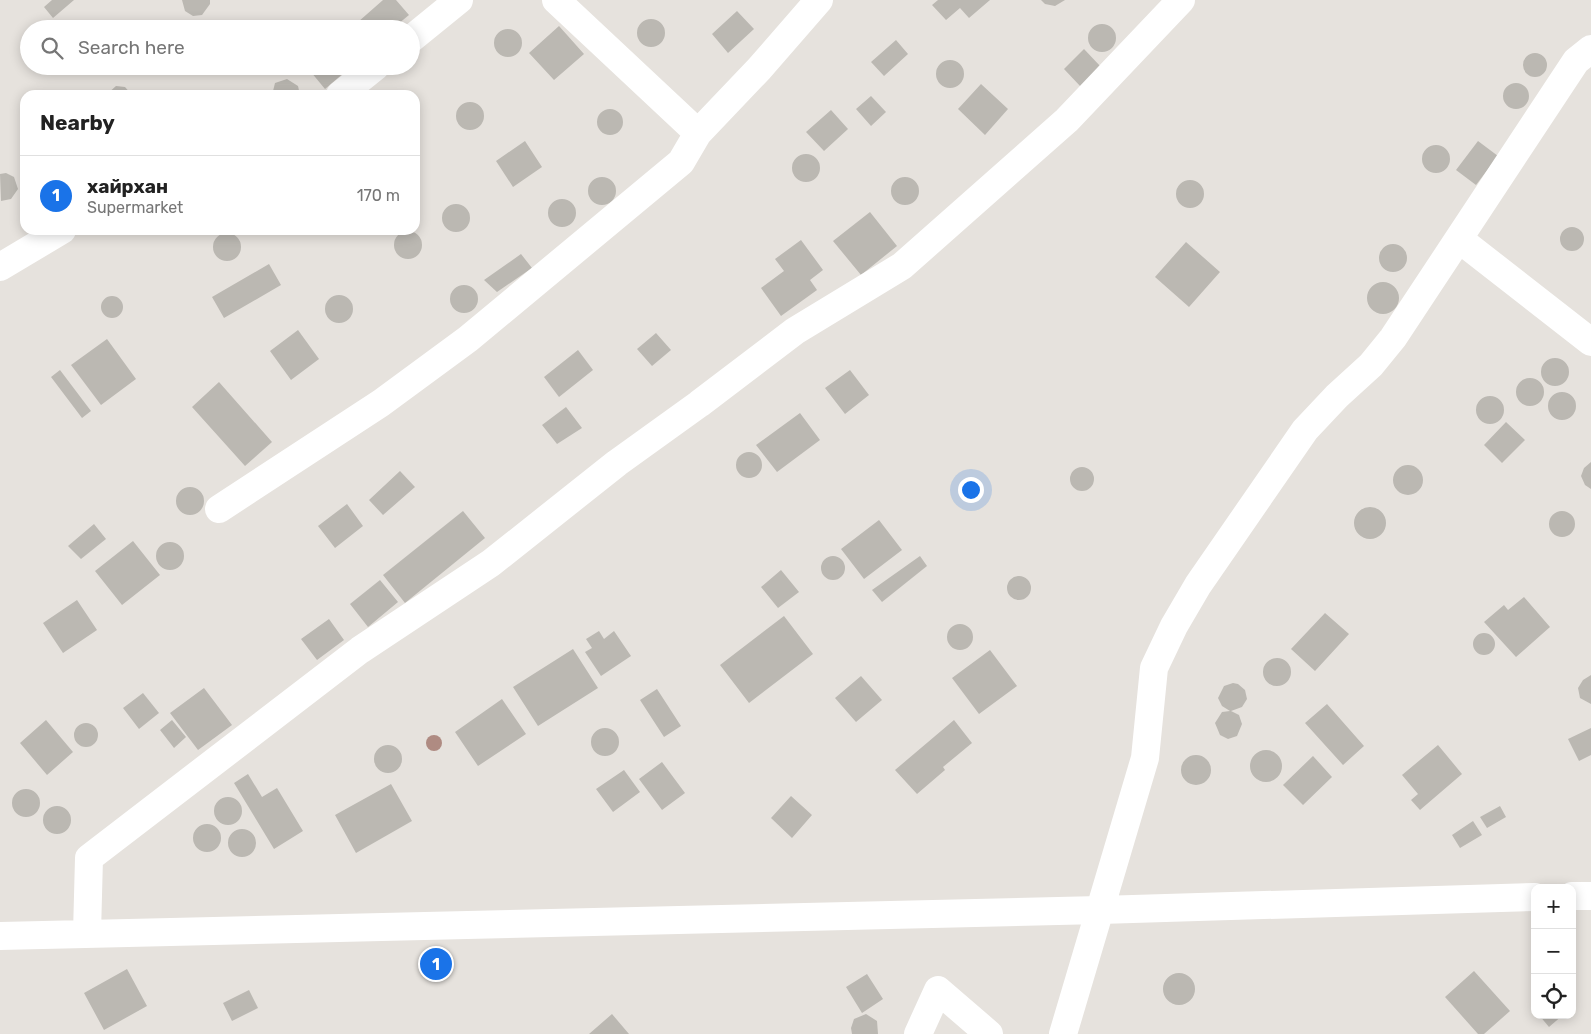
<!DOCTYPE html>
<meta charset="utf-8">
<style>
body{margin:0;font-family:Rubik,sans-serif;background:#f6f6f6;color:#222}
.controls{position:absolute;right:15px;bottom:15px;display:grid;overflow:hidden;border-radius:10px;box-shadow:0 2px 12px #0003}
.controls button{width:45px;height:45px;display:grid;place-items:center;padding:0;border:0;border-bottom:1px solid #e0e0e0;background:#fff;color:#222;font:25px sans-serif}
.you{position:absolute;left:970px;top:489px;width:18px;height:18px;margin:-12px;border:4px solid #fff;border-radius:50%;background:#1a73e8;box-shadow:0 0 0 8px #1a73e833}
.badge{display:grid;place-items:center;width:32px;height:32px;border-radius:50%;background:#1a73e8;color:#fff;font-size:16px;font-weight:700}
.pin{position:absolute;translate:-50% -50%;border:2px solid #fff;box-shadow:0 1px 5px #0006}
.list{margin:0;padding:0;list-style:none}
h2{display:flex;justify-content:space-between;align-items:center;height:65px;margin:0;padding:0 20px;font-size:21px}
h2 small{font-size:16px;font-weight:400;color:#767676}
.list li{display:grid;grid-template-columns:32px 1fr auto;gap:15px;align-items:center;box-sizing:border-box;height:80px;padding:0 20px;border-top:1px solid #e0e0e0}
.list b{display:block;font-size:19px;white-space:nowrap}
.list p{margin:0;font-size:16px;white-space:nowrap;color:#767676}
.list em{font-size:16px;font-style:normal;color:#767676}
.icon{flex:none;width:28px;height:28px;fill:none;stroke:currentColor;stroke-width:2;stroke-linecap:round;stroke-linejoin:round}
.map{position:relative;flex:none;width:1591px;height:1034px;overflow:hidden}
.search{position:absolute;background:#fff;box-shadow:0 2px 12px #0003;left:20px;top:20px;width:400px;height:55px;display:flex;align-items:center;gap:12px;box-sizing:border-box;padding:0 18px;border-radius:28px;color:#767676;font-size:19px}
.panel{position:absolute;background:#fff;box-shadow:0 2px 12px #0003;left:20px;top:90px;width:400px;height:145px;border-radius:15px}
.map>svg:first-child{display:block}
.building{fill:#bbb8b2}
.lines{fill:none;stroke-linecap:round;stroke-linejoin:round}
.minor{stroke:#fff;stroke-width:28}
.tree{fill:#af8b82}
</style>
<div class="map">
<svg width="1591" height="1034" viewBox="0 0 1591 1034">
<rect width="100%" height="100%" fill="#e6e2dd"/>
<path class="building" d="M52 0H74L53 18 44 7Z
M182 0H210V4L202 15 193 16 185 11Z
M383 0H396L409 15 392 29H363L358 22Z
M938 0H990L969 18 960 8 946 20 932 5Z
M1041 0H1065L1055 6 1045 4Z
M737 11 754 29 728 53 712 34Z
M637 33a14 14 0 1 1 28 0a14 14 0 1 1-28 0Z
M1088 38a14 14 0 1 1 28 0a14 14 0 1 1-28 0Z
M559 26 584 54 554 80 529 53Z
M494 43a14 14 0 1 1 28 0a14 14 0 1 1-28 0Z
M896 40 908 54 884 76 871 62Z
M1084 49 1101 67 1081 87 1064 69Z
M1523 65a12 12 0 1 1 24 0a12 12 0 1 1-24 0Z
M936 74a14 14 0 1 1 28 0a14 14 0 1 1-28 0Z
M306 66H352L325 89Z
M287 79 298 86 300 95H272L275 83Z
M1503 96a13 13 0 1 1 26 0a13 13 0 1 1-26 0Z
M981 84 1008 109 985 135 958 109Z
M116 86 125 87 132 95H106Z
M871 96 886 112 871 126 856 109Z
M456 116a14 14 0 1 1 28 0a14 14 0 1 1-28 0Z
M597 122a13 13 0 1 1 26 0a13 13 0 1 1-26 0Z
M831 110 848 129 824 151 806 132Z
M525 141 542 167 513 187 496 161Z
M1478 141 1498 156 1476 185 1456 170Z
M1422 159a14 14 0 1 1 28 0a14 14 0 1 1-28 0Z
M792 168a14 14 0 1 1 28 0a14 14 0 1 1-28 0Z
M6 173 14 177 18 189 11 199 1 201 0 174Z
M891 191a14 14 0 1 1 28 0a14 14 0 1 1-28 0Z
M588 191a14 14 0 1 1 28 0a14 14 0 1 1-28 0Z
M1176 194a14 14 0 1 1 28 0a14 14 0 1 1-28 0Z
M548 213a14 14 0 1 1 28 0a14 14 0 1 1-28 0Z
M442 218a14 14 0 1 1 28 0a14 14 0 1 1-28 0Z
M870 212 897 246 861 275 833 241Z
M1560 239a12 12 0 1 1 24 0a12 12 0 1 1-24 0Z
M394 245a14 14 0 1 1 28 0a14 14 0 1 1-28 0Z
M213 247a14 14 0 1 1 28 0a14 14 0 1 1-28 0Z
M801 240 823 270 810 280 817 290 781 316 761 288 784 271 775 259Z
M1186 242 1220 272 1189 307 1155 277Z
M1379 258a14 14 0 1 1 28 0a14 14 0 1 1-28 0Z
M521 254 532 268 497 292 484 280Z
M269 264 281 285 224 318 212 297Z
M1367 298a16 16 0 1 1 32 0a16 16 0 1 1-32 0Z
M450 299a14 14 0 1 1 28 0a14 14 0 1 1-28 0Z
M325 309a14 14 0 1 1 28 0a14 14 0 1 1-28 0Z
M101 307a11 11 0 1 1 22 0a11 11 0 1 1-22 0Z
M298 330 319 359 291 380 270 351Z
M656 333 671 350 652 366 637 349Z
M107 339 136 379 101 405 71 365Z
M578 350 593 370 559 397 544 377Z
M1541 372a14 14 0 1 1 28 0a14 14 0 1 1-28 0Z
M60 370 91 411 82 418 51 377Z
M850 370 869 395 845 414 825 388Z
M1516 392a14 14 0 1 1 28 0a14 14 0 1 1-28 0Z
M219 382 272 442 245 466 192 407Z
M1548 406a14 14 0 1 1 28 0a14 14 0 1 1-28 0Z
M1476 410a14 14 0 1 1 28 0a14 14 0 1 1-28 0Z
M566 407 582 428 557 444 542 425Z
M800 413 820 440 777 472 756 445Z
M1506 422 1525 440 1502 463 1484 445Z
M736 465a13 13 0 1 1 26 0a13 13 0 1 1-26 0Z
M1591 462V489L1585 485 1581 476 1584 468Z
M1393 480a15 15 0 1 1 30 0a15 15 0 1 1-30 0Z
M1070 479a12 12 0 1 1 24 0a12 12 0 1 1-24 0Z
M400 471 415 487 383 515 369 500Z
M176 501a14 14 0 1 1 28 0a14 14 0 1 1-28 0Z
M347 504 363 526 335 548 318 526Z
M1354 523a16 16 0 1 1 32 0a16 16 0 1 1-32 0Z
M1549 524a13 13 0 1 1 26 0a13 13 0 1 1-26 0Z
M463 511 485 538 405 603 383 575Z
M879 520 902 550 864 579 841 549Z
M94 524 106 539 81 559 68 546Z
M133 541 160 575 122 605 95 571Z
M156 556a14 14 0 1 1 28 0a14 14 0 1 1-28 0Z
M920 556 927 566 882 602 872 590Z
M821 568a12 12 0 1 1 24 0a12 12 0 1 1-24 0Z
M781 570 799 592 778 608 761 587Z
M1007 588a12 12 0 1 1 24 0a12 12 0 1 1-24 0Z
M380 580 398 602 368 627 350 604Z
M1524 597 1550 627 1516 657 1484 622 1504 605 1508 610Z
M77 600 97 630 63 653 43 623Z
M1325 613 1349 634 1315 671 1291 649Z
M784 616 813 654 749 703 720 665Z
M329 619 344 640 317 660 301 639Z
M947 637a13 13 0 1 1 26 0a13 13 0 1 1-26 0Z
M599 631 604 639 614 631 631 656 601 676 585 652 592 648 586 639Z
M1473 644a11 11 0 1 1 22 0a11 11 0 1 1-22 0Z
M573 649 598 688 538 726 513 687Z
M990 650 1017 686 979 714 952 678Z
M1263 672a14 14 0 1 1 28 0a14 14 0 1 1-28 0Z
M1591 675V704L1580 698 1578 688 1583 680Z
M861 676 882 700 856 722 835 698Z
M1233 683 1238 684 1245 690 1247 699 1242 707 1231 711 1239 715 1242 724 1237 736 1228 739 1220 735 1215 723 1222 712 1230 711 1222 706 1218 698 1224 686Z
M204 688 232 725 198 750 170 713Z
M657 689 681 726 664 737 640 700Z
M143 693 159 713 139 729 123 708Z
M502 699 526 734 478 766 455 732Z
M1327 704 1364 746 1343 765 1305 723Z
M46 720 73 752 47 775 20 743Z
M172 720 186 737 174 748 160 730Z
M954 720 972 743 943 767 945 770 917 794 895 770Z
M74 735a12 12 0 1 1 24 0a12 12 0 1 1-24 0Z
M591 742a14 14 0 1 1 28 0a14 14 0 1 1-28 0Z
M1591 728V755L1579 761 1568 739Z
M374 759a14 14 0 1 1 28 0a14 14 0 1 1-28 0Z
M1438 745 1462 774 1420 810 1411 800 1418 794 1402 775Z
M1250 766a16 16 0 1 1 32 0a16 16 0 1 1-32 0Z
M1181 770a15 15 0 1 1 30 0a15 15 0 1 1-30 0Z
M1313 756 1332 777 1303 805 1283 785Z
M662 762 685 793 662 810 639 779Z
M624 770 640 792 613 812 596 789Z
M248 774 262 797 277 788 303 831 274 849 234 783Z
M391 784 412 821 356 853 335 815Z
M12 803a14 14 0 1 1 28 0a14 14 0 1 1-28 0Z
M791 796 812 815 792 838 771 818Z
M214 811a14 14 0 1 1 28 0a14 14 0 1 1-28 0Z
M43 820a14 14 0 1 1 28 0a14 14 0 1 1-28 0Z
M1500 806 1506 817 1487 828 1480 817Z
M1473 821 1482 835 1460 848 1452 835Z
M193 838a14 14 0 1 1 28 0a14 14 0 1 1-28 0Z
M228 843a14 14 0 1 1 28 0a14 14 0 1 1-28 0Z
M127 969 147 1006 104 1030 84 993Z
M1474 971 1510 1011 1484 1034H1478L1445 997Z
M1163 989a16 16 0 1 1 32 0a16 16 0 1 1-32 0Z
M867 974 883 999 862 1013 846 987Z
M249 990 258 1008 232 1021 223 1003Z
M612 1014 629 1034H589Z
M866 1014 877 1021 878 1034H852L851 1028 854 1019Z
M1539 1015H1563L1549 1027Z"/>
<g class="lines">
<path class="minor" d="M556 0 698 133
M411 39 459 0
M340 95 376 66
M1459 239 1591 342
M0 267 62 230
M219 509 381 403 468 339 681 162 698 133 759 69 819 0
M1572 896H1591
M87 933 89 858 360 650 491 563 617 463 699 404 795 331 902 266 1067 120 1181 0
M0 936 1100 910 1535 897
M918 1034 938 990 989 1034
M1063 1034 1145 758 1154 668 1174 626 1198 585 1305 430 1337 396 1371 365 1393 338 1576 61 1591 49"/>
</g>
<circle class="tree" cx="434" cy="743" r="8"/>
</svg>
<div class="controls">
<button>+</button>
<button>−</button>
<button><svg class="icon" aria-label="locate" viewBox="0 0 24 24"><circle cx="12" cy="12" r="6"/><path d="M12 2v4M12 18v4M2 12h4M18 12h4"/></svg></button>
</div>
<div class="you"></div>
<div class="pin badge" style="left:436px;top:964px">1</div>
<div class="search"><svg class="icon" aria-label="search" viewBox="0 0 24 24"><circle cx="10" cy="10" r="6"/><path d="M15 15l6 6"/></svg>Search here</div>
<section class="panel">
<h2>Nearby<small></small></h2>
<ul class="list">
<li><span class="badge">1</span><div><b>хайрхан</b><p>Supermarket</p></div><em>170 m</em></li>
</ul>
</section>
</div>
